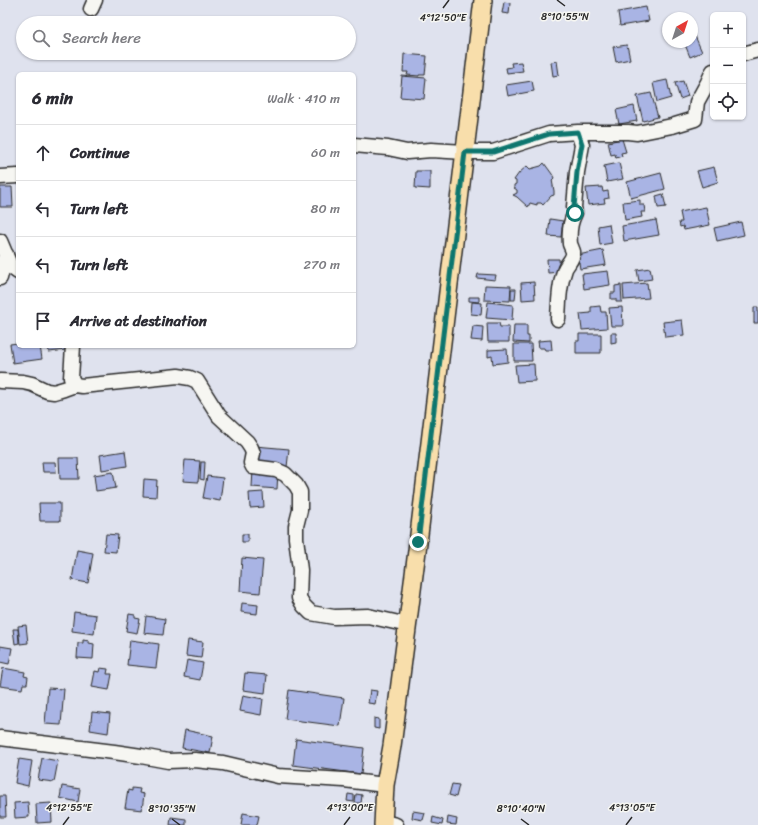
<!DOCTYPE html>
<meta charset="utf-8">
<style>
body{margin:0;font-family:Sriracha,sans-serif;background:#f7f7f7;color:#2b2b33}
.controls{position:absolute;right:12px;top:12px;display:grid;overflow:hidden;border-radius:6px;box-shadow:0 1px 3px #0004}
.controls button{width:36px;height:36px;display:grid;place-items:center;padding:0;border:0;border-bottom:1px solid #e1e1e2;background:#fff;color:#2b2b33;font:20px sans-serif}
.compass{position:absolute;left:662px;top:12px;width:36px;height:36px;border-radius:50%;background:#fff;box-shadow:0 1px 3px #0004;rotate:39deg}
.stop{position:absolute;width:12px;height:12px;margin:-9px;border:3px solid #0f766e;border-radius:50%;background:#fff}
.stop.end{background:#0f766e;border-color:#fff;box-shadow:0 1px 4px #0008}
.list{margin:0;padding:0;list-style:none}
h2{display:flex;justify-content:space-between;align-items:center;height:52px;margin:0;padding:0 16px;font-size:17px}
h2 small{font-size:13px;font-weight:400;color:#7c7c81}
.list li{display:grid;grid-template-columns:26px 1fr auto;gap:12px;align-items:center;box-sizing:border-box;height:56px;padding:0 16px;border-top:1px solid #e1e1e2}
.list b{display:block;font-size:15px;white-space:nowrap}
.list em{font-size:13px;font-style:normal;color:#7c7c81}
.icon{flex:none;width:22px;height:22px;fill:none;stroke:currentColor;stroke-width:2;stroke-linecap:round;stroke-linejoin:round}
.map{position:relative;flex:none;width:758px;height:825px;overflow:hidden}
.search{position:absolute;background:#fff;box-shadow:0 1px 3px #0004;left:16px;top:16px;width:340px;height:44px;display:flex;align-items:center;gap:10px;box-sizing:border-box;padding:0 14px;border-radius:22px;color:#7c7c81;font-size:15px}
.panel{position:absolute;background:#fff;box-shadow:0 1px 3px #0004;left:16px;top:72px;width:340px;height:276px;border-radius:6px}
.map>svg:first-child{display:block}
.building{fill:#a9b4e4;stroke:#2b2b2b}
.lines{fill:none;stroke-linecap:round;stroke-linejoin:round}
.minor-casing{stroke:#2b2b2b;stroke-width:17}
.major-casing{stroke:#2b2b2b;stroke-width:20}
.minor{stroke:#f6f6f2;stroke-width:14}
.major{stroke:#f8deab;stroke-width:17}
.route{stroke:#0f766e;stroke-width:5}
.ticks{fill:none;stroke:#2b2b2b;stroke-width:1.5}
.ticks-label{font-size:10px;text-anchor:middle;fill:#2b2b2b;stroke:#f6f6f2;stroke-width:3;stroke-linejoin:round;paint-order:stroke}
</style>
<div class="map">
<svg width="758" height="825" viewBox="0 0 758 825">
<rect width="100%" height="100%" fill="#dfe2ee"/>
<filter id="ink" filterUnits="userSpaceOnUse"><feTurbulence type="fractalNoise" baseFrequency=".025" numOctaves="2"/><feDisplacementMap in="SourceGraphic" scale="8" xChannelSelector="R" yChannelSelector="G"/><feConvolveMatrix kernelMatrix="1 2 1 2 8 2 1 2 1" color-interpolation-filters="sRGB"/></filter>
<g filter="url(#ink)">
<path class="building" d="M504 2 510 3 509 14 502 13Z
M646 7 649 21 620 26 618 12Z
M695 36 702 52 690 57 684 42H692V37Z
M627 45 630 59 616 62 613 47Z
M404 54 427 56 425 75H419V76L407 75 408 72H403Z
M557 61 559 75 553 76 551 62Z
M521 62 523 71 507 73 506 68 512 67 511 63Z
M402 76 426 78 424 99 400 97Z
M667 80 671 98 657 102 653 83Z
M532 81 534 91 508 96 506 85Z
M683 81 688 96 680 99 675 83Z
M651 93 658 117 643 121 637 96Z
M634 106 637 121 619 124 616 110Z
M622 139 626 152 621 153 622 156 616 158 615 154 611 155 608 142Z
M544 163 552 174 554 178 552 180 554 191V195L551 196 543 205 541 203H537V205L530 203 528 207 517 197 513 195 517 193V190L514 188V185L516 184V181L514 180 519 173 527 166 530 169 541 166Z
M619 163 623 179 607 182 604 166Z
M714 167 718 182 702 187 697 171Z
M416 171H430V189L415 188Z
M661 173 665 189 631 198 627 182Z
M0 187H12L13 207H0Z
M602 187 603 192 608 191 609 198 604 199 605 203 588 205 586 188Z
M663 194 666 207 658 208 656 196Z
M640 200V205H644L645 212H641L642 217 625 220 623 202Z
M706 207 710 225 684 230 683 226 680 227 679 222H682L680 212Z
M550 219 563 221 561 237 548 236Z
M656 220 659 235 624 241 622 226Z
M741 222 744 235 717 241 714 228Z
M609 224 612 243 600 245 598 226Z
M603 250 606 265 580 269 578 255Z
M547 259H559L560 272 548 273Z
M650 268 652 279 639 281 637 270Z
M608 271 610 285 584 289 582 274Z
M478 274 496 275 495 280 477 278Z
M534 282 535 299 522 300 521 283Z
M647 283 649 298 624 300 623 285Z
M485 285 511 286 510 301 484 300Z
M621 285 622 302H616V299H611V293H615V286Z
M511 289H516L515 300H511Z
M469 297H479V302L469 301Z
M472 302 482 303 481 315 471 314Z
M488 302 513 305 512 320 486 318Z
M600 306 601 312H606L607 328 582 330 580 314 591 313V307Z
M622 307 623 326H611L609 308Z
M754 307H758V323H754Z
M682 320 684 335 665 337 663 322Z
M487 323H499L500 327H509V342H488Z
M514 325H527V336H529V343L513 342Z
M473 326 483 327 482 341 471 340Z
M611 333H616V342L611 343Z
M579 334H601V353H576V341H579Z
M551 340 552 350H545L544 348H539L538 341Z
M18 343V346H40L42 359 13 363 10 344Z
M514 344H531L532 361H514Z
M48 346H66V350L49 352Z
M507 349 508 362 493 364 492 356 488 357V350Z
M534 364 535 381 517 382 515 365Z
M255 446 289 449 287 467 254 464Z
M125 451 127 466 102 470 100 455Z
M59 458H78L79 479H60Z
M185 460 200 461 198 482 183 481Z
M42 462H55L56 472H43Z
M201 462H205L204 480 200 479Z
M253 470 278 471 277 489 252 487Z
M113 472 116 488 96 491 94 475Z
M207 476 223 478 220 501 203 498Z
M144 479 157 480 156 497 143 496Z
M263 492 264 507 250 508 249 493Z
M39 503H60V521H40Z
M106 534 118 535 116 552 104 551Z
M242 534H248V542H242Z
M77 550 93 553 88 583 72 580Z
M242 558 263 560 260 593 240 591Z
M242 603 258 605 257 614 241 612Z
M74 612 96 615 94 634 72 631Z
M129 614 135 615V618L140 619 137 633 126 631Z
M146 616 165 619 163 635 144 633Z
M26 625 28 643 20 644 18 626Z
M13 629H18L19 643 15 644Z
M83 640 89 641V643L94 644 93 659 77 658 78 643H83Z
M130 640 159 644 156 668 127 665Z
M188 640 203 642 201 658 186 656Z
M0 646 12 648 9 664 0 662Z
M187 660 203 663 200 680 184 677Z
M3 668 25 672 24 676 28 677 27 684H23L22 689 0 686Z
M100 668 108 669 107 674H112L109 690 92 687 95 671 99 672Z
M245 673 267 675 265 693 243 690Z
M48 688 64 689 61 725 45 724Z
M289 690 344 698 340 726 285 719Z
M370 690 377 691 375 704 368 703Z
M243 695 263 699 261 715 240 711Z
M92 712 110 714 108 733 90 730Z
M374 718 379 719V729L374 728Z
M185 730 213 736 210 753 182 748Z
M296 739 364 748 361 774 293 765Z
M42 758 58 761 54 782 38 780Z
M19 759 32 761 28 786 15 783Z
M452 784 459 785 456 797 449 795Z
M62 786 80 789 78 802 60 798Z
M132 788 140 789 139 793 144 794 142 810 125 808 128 790 132 791Z
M348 794 354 795V802L347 801Z
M356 794 362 795 361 803H355Z
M0 796H5L6 817H0Z
M28 802 29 817 15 818 14 803Z
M51 803 52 822 37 823 36 804Z
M413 811 425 813 423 820 412 818Z
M243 813 259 816 257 825H241Z
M171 817 186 819V825H170Z
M433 817 443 820 442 825 432 823Z
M448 817 457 819 456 825 447 824Z"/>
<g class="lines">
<defs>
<path id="minor" d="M91 9 95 0
M743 54 758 50
M354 145 388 148 407 152 431 150 465 152H493L549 134 578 132H628L637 133 672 126 695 119 697 102 708 82 713 71
M0 177 18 176
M0 241 11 267 18 272
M0 278 6 254
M558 319C559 302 559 285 565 269 567 264 574 258 573 252 573 250 571 247 570 244 569 233 570 222 575 213L574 207 577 172 582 145 578 132
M73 346 71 378 75 385
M0 381 23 382 32 384 47 391 54 392 64 389 75 385 82 386 178 376 190 378 197 381 219 416 247 442 251 448 253 453 251 463 253 467 276 470 285 474 296 485 300 492V510L296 526V538L300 570 299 598 304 606 311 613 334 617 368 616 408 625
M0 738 114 752 141 756 168 761 195 760 223 763 278 776 344 780 385 785
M384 822 396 825"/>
<path id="major" d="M383 825 385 785 392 746 418 543 483 0"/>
</defs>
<use href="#minor" class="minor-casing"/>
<use href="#major" class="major-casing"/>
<use href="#minor" class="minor"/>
<use href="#major" class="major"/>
</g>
</g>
<g class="lines" filter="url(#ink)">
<path class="route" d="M418 542 465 152H493L549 134 578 132 582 144 577 172 574 207 575 213"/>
</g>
<path class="ticks" d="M557 0 565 6M443 8 449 0M172 819 180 825M521 819 529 825M63 825 69 817M344 825 350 817M626 825 632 817"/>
<g class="ticks-label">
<text x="565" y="20">8°10'55"N</text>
<text x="443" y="21">4°12'50"E</text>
<text x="69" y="811">4°12'55"E</text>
<text x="350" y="811">4°13'00"E</text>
<text x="632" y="811">4°13'05"E</text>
<text x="172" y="812">8°10'35"N</text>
<text x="521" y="812">8°10'40"N</text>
</g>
</svg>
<div class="controls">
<button>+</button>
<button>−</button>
<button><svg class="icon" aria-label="locate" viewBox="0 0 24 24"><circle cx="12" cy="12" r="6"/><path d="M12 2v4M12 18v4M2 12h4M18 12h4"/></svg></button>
</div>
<svg class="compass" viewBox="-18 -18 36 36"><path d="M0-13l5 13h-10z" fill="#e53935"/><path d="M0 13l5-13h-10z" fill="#7c7c81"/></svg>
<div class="stop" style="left:575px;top:213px"></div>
<div class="stop end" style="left:418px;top:542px"></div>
<div class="search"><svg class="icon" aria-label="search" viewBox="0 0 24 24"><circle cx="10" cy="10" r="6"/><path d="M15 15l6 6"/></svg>Search here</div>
<section class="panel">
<h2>6 min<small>Walk · 410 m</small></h2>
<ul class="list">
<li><svg class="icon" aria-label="ahead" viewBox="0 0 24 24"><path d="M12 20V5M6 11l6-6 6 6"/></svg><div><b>Continue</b></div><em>60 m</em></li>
<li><svg class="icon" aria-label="left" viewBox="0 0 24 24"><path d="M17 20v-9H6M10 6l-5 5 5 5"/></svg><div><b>Turn left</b></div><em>80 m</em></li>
<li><svg class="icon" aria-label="left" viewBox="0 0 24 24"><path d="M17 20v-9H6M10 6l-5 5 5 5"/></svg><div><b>Turn left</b></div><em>270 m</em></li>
<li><svg class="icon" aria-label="arrive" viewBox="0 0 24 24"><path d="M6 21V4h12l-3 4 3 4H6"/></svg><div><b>Arrive at destination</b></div></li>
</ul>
</section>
</div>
